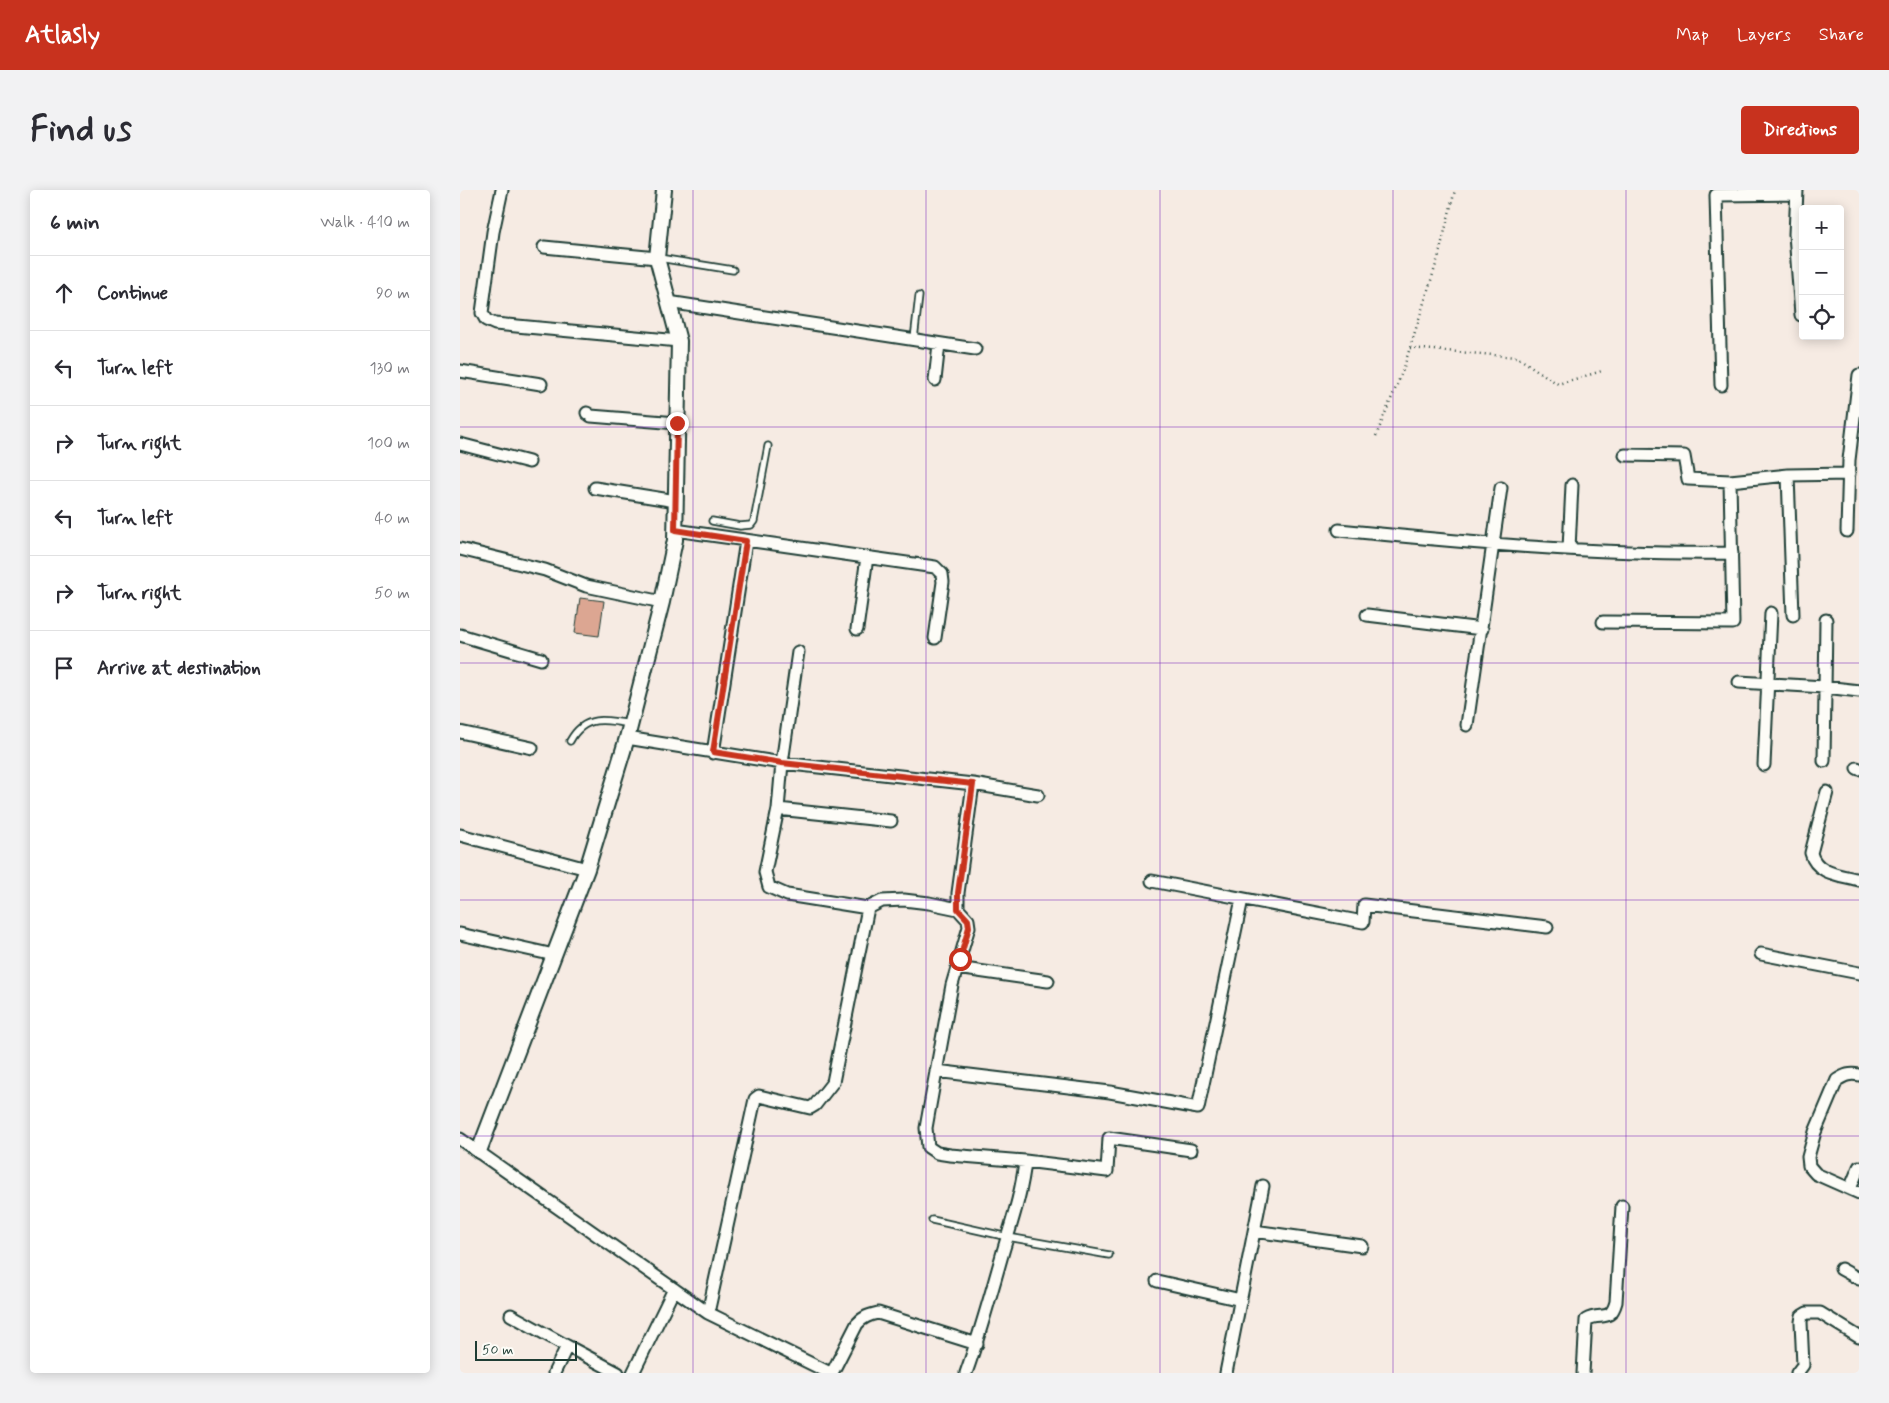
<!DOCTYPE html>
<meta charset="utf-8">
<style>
body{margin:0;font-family:Mynerve,sans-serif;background:#f2f2f3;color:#2b2b33}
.controls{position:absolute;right:15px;top:15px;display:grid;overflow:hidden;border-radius:5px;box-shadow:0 2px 12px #0003}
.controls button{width:45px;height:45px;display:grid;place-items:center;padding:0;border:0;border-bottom:1px solid #e1e1e2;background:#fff;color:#2b2b33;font:25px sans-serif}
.scale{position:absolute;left:15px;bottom:12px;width:102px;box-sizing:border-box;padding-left:5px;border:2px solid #1f3d34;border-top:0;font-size:14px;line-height:18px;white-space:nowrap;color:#1f3d34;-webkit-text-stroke:4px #fdfcf7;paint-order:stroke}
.stop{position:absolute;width:15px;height:15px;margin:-11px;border:4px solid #c8321e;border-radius:50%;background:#fff}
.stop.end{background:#c8321e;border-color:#fff;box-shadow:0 1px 5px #0008}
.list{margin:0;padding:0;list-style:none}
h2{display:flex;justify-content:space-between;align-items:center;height:65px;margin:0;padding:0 20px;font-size:21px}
h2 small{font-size:16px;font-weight:400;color:#7c7c81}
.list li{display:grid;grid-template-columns:32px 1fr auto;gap:15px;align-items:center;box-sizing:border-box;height:75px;padding:0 20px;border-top:1px solid #e1e1e2}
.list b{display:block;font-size:19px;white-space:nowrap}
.list em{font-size:16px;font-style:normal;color:#7c7c81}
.icon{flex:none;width:28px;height:28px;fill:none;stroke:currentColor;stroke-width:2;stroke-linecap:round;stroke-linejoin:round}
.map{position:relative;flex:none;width:1399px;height:1183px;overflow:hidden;border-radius:5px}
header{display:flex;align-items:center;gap:30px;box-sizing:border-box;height:70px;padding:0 25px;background:#c8321e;color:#fff}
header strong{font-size:24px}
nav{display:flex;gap:28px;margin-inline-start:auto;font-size:18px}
.intro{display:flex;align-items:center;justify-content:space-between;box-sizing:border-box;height:120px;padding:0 30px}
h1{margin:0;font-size:35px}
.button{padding:12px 22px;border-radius:5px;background:#c8321e;color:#fff;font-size:18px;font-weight:700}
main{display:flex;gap:30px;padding:0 30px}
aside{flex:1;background:#fff;border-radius:5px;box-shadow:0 2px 12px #0003}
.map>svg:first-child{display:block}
.building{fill:#dca692;stroke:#1f3d34}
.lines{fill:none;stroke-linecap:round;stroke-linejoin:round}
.service-casing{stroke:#1f3d34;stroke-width:9}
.minor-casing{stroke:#1f3d34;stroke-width:15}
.tertiary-casing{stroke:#1f3d34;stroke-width:18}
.path{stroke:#1f3d34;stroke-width:2.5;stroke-dasharray:1 4;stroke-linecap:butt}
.service{stroke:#fdfcf7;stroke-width:5.5}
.minor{stroke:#fdfcf7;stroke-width:11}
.tertiary{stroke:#fdfcf7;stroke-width:14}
.route{stroke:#c8321e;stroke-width:6}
.grid{fill:none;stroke:#7b2cbf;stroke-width:1;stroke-opacity:0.55}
</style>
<header>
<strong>Atlasly</strong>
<nav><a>Map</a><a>Layers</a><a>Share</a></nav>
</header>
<div class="intro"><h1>Find us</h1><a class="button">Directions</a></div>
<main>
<aside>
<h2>6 min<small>Walk · 410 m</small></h2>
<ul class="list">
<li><svg class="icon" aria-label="ahead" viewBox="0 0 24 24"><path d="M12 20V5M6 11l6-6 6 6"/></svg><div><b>Continue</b></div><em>90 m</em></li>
<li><svg class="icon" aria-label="left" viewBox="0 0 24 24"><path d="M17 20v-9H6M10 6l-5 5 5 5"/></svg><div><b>Turn left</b></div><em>130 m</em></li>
<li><svg class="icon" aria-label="right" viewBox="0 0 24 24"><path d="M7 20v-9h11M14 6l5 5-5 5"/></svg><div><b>Turn right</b></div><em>100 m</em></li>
<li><svg class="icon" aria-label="left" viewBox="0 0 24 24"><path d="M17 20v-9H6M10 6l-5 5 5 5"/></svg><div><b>Turn left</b></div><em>40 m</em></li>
<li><svg class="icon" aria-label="right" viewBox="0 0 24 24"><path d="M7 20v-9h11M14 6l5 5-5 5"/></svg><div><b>Turn right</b></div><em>50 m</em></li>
<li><svg class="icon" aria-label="arrive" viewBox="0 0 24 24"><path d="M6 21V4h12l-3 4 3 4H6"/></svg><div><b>Arrive at destination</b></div></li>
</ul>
</aside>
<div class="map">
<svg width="1399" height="1183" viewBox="0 0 1399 1183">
<rect width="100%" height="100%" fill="#f6ebe3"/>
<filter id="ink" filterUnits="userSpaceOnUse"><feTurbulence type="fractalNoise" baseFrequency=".02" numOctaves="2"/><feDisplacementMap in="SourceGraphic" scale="10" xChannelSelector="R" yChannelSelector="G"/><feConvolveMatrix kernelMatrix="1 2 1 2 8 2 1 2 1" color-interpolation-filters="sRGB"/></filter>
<g filter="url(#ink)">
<path class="building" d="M120 408 144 411 139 446 115 443Z"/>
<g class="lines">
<defs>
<path id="service" d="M199 68 273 80
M454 149 459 106
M252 331 280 336 291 335 294 331 308 256
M110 551C124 525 145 529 170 534
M472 1030 548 1047 649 1065"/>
<path id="minor" d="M42 0 33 42 22 123 26 130 35 134 219 151
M1337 0 1335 44 1341 125
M84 57 197 68
M208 112 515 159
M0 181 81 194
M475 190 479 154
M1261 195 1256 5 1336 4
M127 223 131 226 217 233
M0 254 69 272
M1165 265 1224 266 1228 289 1270 291
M1328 285 1333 425
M135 298 216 311
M215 340 475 377 482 384 483 392 475 448
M879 340C1010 353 1140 365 1272 363
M1387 341 1389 270 1399 185
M0 359 85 380 126 396 202 412
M1109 359 1112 295
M907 425 1022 439
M1143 432 1273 433 1270 291 1328 285 1389 284
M397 439 407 367
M0 445 81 469
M338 462 322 573 318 619 305 682 309 697 327 705 408 718 422 711 444 710 469 713 498 719
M1279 492 1365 497 1399 501
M1007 535 1041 298
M0 542 72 558
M167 548 322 573 513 594 578 605
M253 563 286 351
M1364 571 1366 430
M1304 575 1311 423
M1397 578 1399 579
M513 594 498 703V719L508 730 509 737 492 795 474 893 466 938 468 957 477 963 490 965 565 971 647 981 649 948 731 960
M1367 602 1351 663C1356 684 1381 685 1399 690
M318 619 431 631
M0 645 127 679
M692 691 903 732 904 715 1087 737
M0 744 94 765
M1301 764 1399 783
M497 778 588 791
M476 881 650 902 738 918 782 709
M1399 885C1390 883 1385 885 1377 890L1355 942 1348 967 1349 976 1356 984 1399 1003
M0 949 248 1123 370 1183
M1390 999 1399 977
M794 1041 902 1056
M1381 1079 1399 1089
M697 1091 781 1110
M248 1123 295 909 299 906 350 918 355 915 373 892 408 718
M51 1125 107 1156
M94 1183 107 1156 158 1183
M173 1183 214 1099
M372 1183 397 1134C403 1127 409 1125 418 1123L517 1154
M506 1183C520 1144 531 1104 542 1065 551 1034 562 1003 565 971
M766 1183 803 996
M1123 1183 1126 1130C1140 1121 1150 1134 1156 1112L1162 1016
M1337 1183 1343 1175 1341 1132 1342 1126 1347 1123H1360L1399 1147"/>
<path id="tertiary" d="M19 961 127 679 167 548 202 412 215 350 219 151 197 68 204 0"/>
</defs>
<use href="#service" class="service-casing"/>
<use href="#minor" class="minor-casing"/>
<use href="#tertiary" class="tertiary-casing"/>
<path class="path" d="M950 158 1057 167 1098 194 1142 181
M916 246 943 180 978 68 995 0"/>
<use href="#service" class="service"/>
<use href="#minor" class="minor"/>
<use href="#tertiary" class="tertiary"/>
</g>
</g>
<g class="lines" filter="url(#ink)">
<path class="route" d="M217 233 215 340 286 351 253 562 322 573 513 594 498 703V719L508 730 509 737 500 769"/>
</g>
<path class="grid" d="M233 0V1183M466 0V1183M700 0V1183M933 0V1183M1166 0V1183M0 237H1399M0 473H1399M0 710H1399M0 946H1399"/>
</svg>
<div class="controls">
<button>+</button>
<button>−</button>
<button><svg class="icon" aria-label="locate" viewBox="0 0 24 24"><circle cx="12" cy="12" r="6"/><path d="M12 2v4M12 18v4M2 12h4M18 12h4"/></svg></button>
</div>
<div class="scale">50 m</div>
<div class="stop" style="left:500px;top:769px"></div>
<div class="stop end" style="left:217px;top:233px"></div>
</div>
</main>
